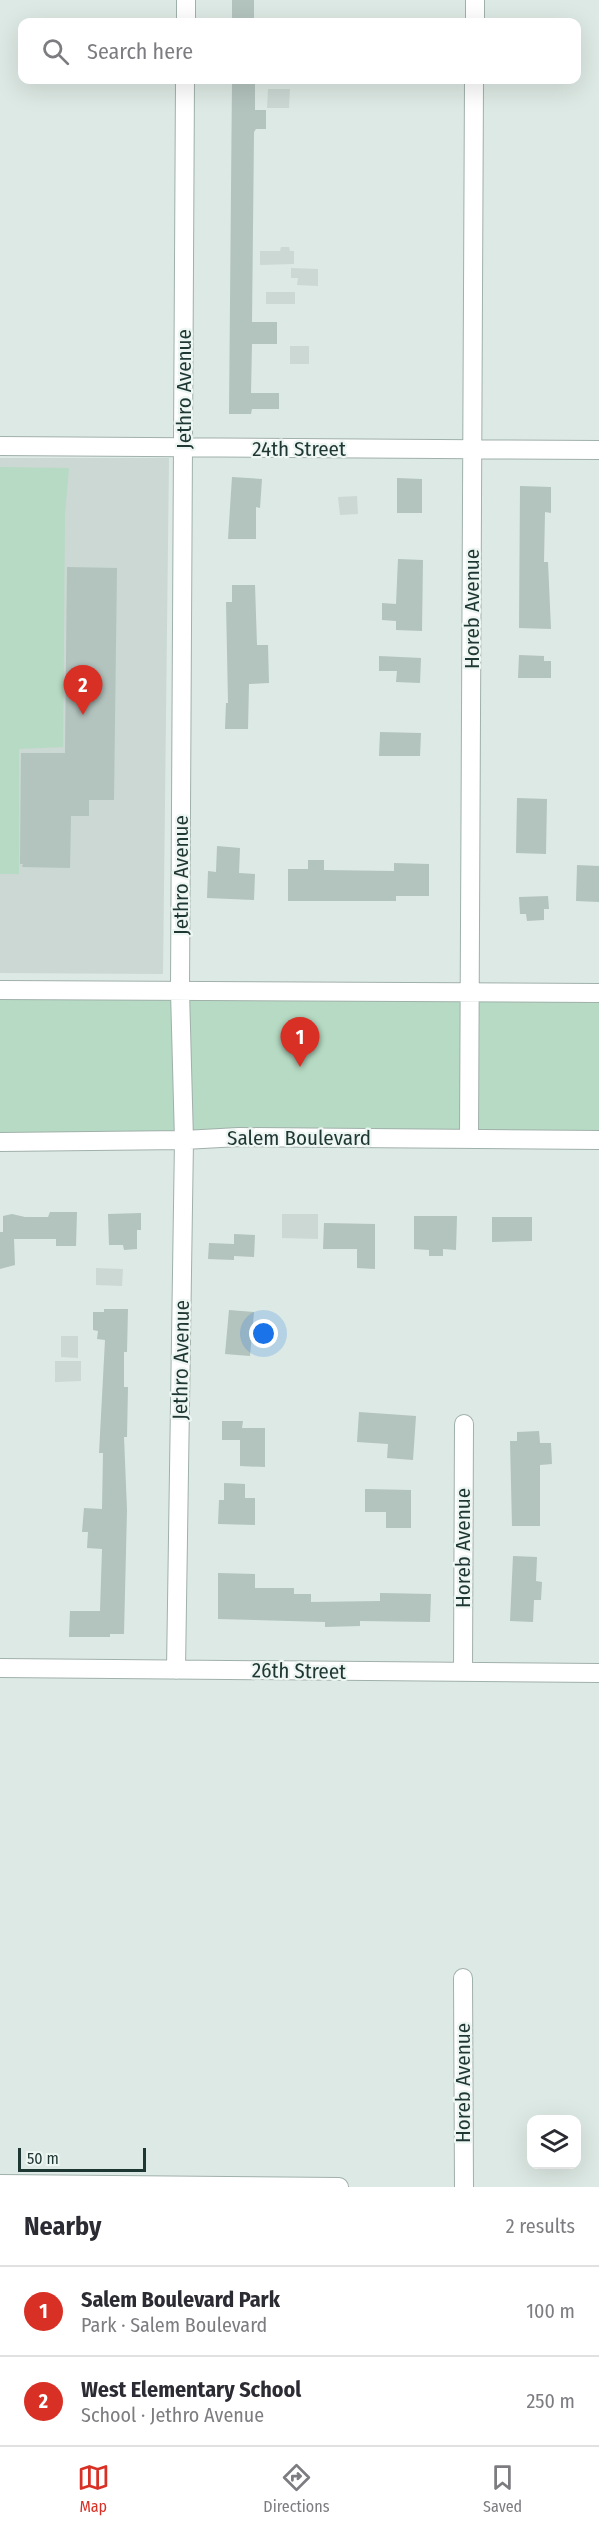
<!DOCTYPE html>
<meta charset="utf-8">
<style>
body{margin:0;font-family:"Fira Sans Condensed",sans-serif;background:#f2f2f3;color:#2b2b33}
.controls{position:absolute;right:18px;bottom:18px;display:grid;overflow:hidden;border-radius:12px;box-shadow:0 6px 24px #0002}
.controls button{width:54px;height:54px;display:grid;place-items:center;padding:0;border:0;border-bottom:2px solid #e1e1e2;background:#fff;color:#2b2b33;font:30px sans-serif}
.scale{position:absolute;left:18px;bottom:15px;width:128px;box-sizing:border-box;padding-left:6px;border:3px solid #1f3733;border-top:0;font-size:16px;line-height:21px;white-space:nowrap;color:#1f3733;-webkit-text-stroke:4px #edf6f2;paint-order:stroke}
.you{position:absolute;left:264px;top:1334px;width:21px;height:21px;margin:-15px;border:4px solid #fff;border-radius:50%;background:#1a73e8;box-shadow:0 0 0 9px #1a73e833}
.badge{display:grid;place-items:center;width:39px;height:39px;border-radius:50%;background:#d93025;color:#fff;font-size:20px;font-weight:700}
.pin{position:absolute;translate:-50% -50px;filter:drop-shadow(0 2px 3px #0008)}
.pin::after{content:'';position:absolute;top:32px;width:21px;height:18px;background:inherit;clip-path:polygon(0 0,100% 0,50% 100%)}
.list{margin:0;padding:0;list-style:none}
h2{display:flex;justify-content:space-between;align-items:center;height:78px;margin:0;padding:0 24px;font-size:26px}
h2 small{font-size:20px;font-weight:400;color:#7c7c81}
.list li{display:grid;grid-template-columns:39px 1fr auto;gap:18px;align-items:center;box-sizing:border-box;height:90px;padding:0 24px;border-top:2px solid #e1e1e2}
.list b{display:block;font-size:22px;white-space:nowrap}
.list p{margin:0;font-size:20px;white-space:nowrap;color:#7c7c81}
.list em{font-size:20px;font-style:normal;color:#7c7c81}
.icon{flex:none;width:33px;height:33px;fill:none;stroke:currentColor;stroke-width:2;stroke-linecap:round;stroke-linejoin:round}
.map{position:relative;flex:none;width:599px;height:2187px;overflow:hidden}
.search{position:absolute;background:#fff;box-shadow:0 6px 24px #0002;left:18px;right:18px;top:18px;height:66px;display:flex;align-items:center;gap:15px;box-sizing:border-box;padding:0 21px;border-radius:12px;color:#7c7c81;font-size:22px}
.sheet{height:258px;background:#fff}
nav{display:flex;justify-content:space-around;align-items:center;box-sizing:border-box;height:84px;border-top:2px solid #e1e1e2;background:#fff;font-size:16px;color:#7c7c81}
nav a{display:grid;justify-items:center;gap:3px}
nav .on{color:#d93025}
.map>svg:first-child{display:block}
.built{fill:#cbd8d3}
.green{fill:#b6dac3}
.building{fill:#b3c3be}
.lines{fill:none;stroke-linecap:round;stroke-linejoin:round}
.minor-casing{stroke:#a0b0ab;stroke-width:20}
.minor{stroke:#fff;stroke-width:18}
.labels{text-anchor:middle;stroke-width:4.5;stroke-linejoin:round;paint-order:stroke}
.street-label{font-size:21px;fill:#1f3733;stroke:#edf6f2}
</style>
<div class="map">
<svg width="599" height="2187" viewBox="0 0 599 2187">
<rect width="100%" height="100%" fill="#dde9e4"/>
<path class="built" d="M268 89H290L289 108H267Z
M281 247H289L290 251H294V264L260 265V251H280Z
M291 268 318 269V286L297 285 298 278H291Z
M266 292H295V304H266Z
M290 346H309V364H290Z
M0 458H169L163 974 0 973Z
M357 496 358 514 340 515 338 497Z
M282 1214H318V1239L282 1238Z
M96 1268 123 1269 122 1286 96 1285Z
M61 1336H78V1358L61 1357Z
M55 1361H81V1381L55 1382Z"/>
<path class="green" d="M0 467 69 468 65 514 63 747 19 749V874H0Z
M0 991 599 993V1143L0 1142Z"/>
<path class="building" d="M232 0H254V22H232Z
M232 80H255V110H266V129H256L254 132 252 322H277V344H252L251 393H279V409H252L251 414H229Z
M232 477 262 479 260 508 256 507V539H228Z
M397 478 422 479V513H397Z
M520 486 551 487V513L545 512 544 562H548L551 629 519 628Z
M398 559 423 560 422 631 396 630V621L382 620V603L396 604Z
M67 567 117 568 114 800H89V816H71L70 868 22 867 23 864H20L21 753H65Z
M232 585H255L257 645H268L269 683 249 684 248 729H225L226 703H228L226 602H232Z
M519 655 544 656V661H551V678H518Z
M379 656 421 658 420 683 396 682 397 671H379Z
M380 732 421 733 420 756H379Z
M517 798 547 799 546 854 516 853Z
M217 846 240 848 239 873 255 874 254 900 207 898 208 871 216 872Z
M308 860H324V870L394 871V863L429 864V896H396V901H288V869H308Z
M577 865 599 866V902L576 901Z
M548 896 549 909H544V920L527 921 526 914H520L519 897Z
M50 1212H77L76 1246H56V1239H14L15 1265 0 1269V1232H3V1216L12 1214 25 1217H48Z
M141 1213V1230H137V1249L124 1250 123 1245H109L108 1214Z
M414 1216H457L456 1250 443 1249V1256H429V1250L414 1249Z
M492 1217H532V1241L492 1242Z
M324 1223 375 1224V1269L357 1268V1249H323Z
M234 1234 255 1235 254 1257 234 1256V1260L208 1259 209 1243 234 1244Z
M104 1309H128L127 1352H124V1387H128L127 1437H124L127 1510 124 1634H110V1637H69L70 1611H100L102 1549 87 1548 88 1532H82L84 1508 102 1509 103 1453H99L105 1340 97 1339 98 1331 93 1330V1312H104Z
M229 1310 254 1312 250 1356 225 1354Z
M359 1412 416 1416 413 1460 387 1458 388 1444 357 1442Z
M222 1421H243L242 1428H265V1467L240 1466V1440H222Z
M539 1431 540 1443H551L552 1464 540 1465V1526H512L510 1441H517V1432Z
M224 1483 245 1484V1498H255V1525L218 1524 219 1500H224Z
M365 1489 411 1490V1528H386V1512H365Z
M513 1556 537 1557 536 1581 542 1582 541 1600H534L533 1622 510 1621Z
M218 1573 255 1574V1588H294V1594H311V1602L380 1601V1593L431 1594 430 1622 360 1621V1626L325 1627V1622L218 1619Z"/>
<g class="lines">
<defs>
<path id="minor" d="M186 22V0
M475 22V0
M0 446 599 450
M0 990 599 993
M469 1139 474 80
M0 1142 184 1140 239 1137 599 1140
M0 1668 599 1673
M176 1670 184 1140 180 991 185 80
M463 1672 464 1424
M463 1978 464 2187
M0 2184 339 2187"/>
</defs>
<use href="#minor" class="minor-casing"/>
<use href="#minor" class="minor"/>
</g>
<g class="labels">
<g class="street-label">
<text transform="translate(184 389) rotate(-90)" y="7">Jethro Avenue</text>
<text x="299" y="456">24th Street</text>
<text transform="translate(472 609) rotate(-90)" y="7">Horeb Avenue</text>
<text transform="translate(181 875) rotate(-90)" y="7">Jethro Avenue</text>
<text x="299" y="1145">Salem Boulevard</text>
<text transform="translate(181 1360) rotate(-89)" y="7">Jethro Avenue</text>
<text transform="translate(463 1548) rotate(-90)" y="7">Horeb Avenue</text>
<text transform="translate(299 1671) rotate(1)" y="7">26th Street</text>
<text transform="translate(463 2083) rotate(-90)" y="7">Horeb Avenue</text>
</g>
</g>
</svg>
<div class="controls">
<button><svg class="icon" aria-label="layers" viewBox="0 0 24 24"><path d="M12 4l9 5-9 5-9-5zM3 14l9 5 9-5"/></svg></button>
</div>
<div class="scale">50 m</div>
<div class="you"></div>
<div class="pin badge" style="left:300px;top:1067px">1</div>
<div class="pin badge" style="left:83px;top:715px">2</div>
<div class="search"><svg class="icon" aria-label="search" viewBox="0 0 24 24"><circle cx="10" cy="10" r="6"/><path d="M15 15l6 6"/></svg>Search here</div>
</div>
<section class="sheet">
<h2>Nearby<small>2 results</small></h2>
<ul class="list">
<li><span class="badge">1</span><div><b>Salem Boulevard Park</b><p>Park · Salem Boulevard</p></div><em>100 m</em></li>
<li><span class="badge">2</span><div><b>West Elementary School</b><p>School · Jethro Avenue</p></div><em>250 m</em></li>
</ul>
</section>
<nav>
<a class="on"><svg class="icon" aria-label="map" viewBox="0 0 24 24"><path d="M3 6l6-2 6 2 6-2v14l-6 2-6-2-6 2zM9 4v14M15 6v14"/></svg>Map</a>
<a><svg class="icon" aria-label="directions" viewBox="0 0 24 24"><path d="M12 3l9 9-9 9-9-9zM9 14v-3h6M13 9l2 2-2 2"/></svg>Directions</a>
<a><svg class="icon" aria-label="saved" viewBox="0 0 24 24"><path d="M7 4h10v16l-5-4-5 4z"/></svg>Saved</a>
</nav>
